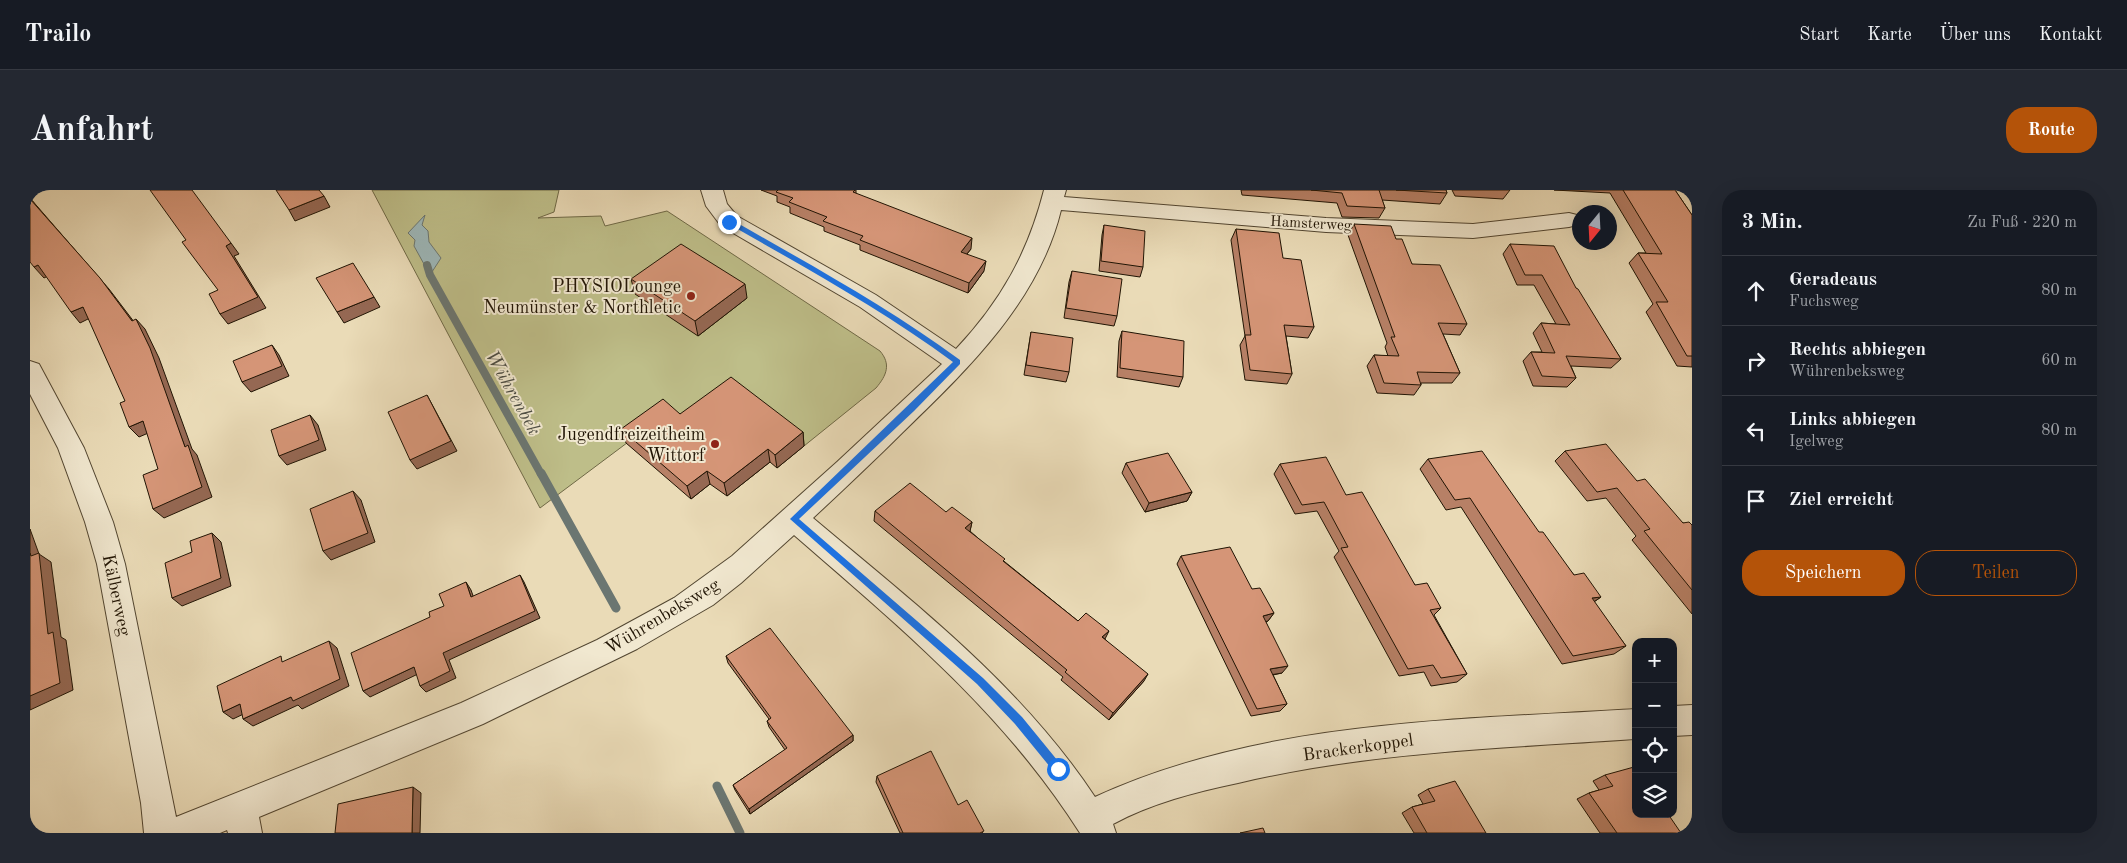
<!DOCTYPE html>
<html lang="de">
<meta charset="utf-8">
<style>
body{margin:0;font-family:"Old Standard TT",serif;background:#242831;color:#f1f3f6}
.controls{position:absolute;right:15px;bottom:15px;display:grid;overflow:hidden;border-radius:10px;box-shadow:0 5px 20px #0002}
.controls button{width:45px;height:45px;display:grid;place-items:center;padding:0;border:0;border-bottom:1px solid #363941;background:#171b24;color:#f1f3f6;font:25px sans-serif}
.compass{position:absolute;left:1542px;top:15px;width:45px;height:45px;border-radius:50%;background:#171b24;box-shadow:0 5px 20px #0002;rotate:198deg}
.stop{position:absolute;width:15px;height:15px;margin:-11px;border:4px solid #1a73e8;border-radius:50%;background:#fff}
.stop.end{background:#1a73e8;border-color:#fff;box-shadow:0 1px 5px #0008}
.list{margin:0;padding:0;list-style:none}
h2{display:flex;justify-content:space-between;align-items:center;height:65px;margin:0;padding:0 20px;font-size:21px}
h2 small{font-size:16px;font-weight:400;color:#9ea1a6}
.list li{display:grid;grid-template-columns:32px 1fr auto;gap:15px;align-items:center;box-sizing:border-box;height:70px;padding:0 20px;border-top:1px solid #363941}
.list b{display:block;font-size:19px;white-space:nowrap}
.list p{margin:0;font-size:16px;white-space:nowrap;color:#9ea1a6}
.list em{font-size:16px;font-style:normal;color:#9ea1a6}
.actions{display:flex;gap:10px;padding:15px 20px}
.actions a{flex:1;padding:11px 0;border:1px solid #b45309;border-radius:20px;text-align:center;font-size:18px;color:#b45309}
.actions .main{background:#b45309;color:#fff}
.icon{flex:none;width:28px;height:28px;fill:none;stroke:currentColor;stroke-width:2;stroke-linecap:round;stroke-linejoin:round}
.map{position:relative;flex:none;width:1662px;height:643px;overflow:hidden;border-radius:20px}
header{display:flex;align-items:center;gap:30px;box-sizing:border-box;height:70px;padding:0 25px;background:#171b24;border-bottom:1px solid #363941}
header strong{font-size:24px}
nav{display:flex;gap:28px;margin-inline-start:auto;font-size:18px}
.intro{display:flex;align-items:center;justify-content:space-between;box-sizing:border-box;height:120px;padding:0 30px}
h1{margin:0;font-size:35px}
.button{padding:12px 22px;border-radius:20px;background:#b45309;color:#fff;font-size:18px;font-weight:700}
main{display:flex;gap:30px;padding:0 30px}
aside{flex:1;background:#171b24;border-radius:20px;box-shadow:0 5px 20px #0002}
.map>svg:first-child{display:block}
.green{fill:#bebe89;stroke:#6f6946}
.water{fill:#9db8ba;stroke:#6b7671}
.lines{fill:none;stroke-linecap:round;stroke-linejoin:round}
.stream-far1{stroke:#6b7671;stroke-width:8}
.stream{stroke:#6b7671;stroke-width:9}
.minor-casing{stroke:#524631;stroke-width:2}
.minor{fill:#f1e8d0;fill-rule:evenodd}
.wall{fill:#b78066;stroke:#201404}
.shaded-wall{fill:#956853;stroke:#201404}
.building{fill:#d59577;stroke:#201404}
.route{fill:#1a73e8}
.poi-dot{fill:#8f2418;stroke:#f1e8d0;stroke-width:2}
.labels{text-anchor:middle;stroke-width:4;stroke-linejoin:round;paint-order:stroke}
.far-street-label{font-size:15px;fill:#201404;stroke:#f1e8d0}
.poi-label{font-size:18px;fill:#201404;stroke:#f1e8d0;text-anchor:end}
.street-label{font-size:18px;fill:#201404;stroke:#f1e8d0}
.water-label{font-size:19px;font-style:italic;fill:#4c4d44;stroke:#f1e8d0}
</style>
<header>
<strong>Trailo</strong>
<nav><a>Start</a><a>Karte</a><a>Über uns</a><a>Kontakt</a></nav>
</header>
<div class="intro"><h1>Anfahrt</h1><a class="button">Route</a></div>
<main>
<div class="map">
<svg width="1662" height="643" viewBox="0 0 1662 643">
<rect width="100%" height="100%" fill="#eadbb7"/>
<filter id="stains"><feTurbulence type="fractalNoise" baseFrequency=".004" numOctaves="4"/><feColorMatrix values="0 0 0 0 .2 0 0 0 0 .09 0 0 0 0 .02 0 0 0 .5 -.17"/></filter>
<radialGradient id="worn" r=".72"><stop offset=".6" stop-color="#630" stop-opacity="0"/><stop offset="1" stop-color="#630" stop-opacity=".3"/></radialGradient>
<path class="green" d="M342 0H529L524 22 508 28 571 26 575 36 637 21 850 161C861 174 857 185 846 198L774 256 654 237 637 223 510 318Z"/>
<path class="water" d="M395 25 392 35 398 41 399 52 411 68 400 85 384 56 385 50 378 43Z"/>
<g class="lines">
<path class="stream-far1" d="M397 75 400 85 511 284"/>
<path class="stream" d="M511 283 586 418
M687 596 710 643"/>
<defs>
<path id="minor" d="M671 0H693L697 14 707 26 846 105 926 159C971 111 998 63 1014 0H1036L1034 7 1296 28 1443 34 1539 23 1547 25 1550 29 1547 35 1539 37 1443 48 1296 42 1031 20C1009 111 938 179 874 241 844 271 813 300 783 328 884 413 991 495 1065 607 1232 530 1426 530 1606 519V549C1473 558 1338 562 1208 593 1165 602 1122 613 1083 634L1086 643H1050C973 522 871 438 764 345L711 393 683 415 607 459 453 534 229 627 232 643H198L197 640 190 643H114L111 613 67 374 55 332 28 258 0 204V171L9 174 54 258 83 332 95 374 146 627 431 513 567 450 644 408 702 366 807 272 912 174 830 117 691 36 676 16Z
M1662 515V545L1643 546V516Z"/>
</defs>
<use href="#minor" class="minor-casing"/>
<use href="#minor" class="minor"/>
</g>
<path class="wall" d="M731 0H826V4L941 59 937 64 954 81 938 103 830 60V55L794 41V37L760 23V17L747 12V6Z
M1211 0H1416L1417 3 1410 14 1352 10 1355 18 1349 28 1312 27 1307 13 1212 5Z
M1422 0H1480L1473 9 1425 6Z
M1524 0H1645L1662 25V177L1647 176 1616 122 1623 114 1599 73 1608 63H1616L1580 3Z
M1324 34 1366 49 1382 74 1437 134 1430 145 1413 144 1430 183 1422 193H1391V195L1384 205 1347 203 1337 176 1344 165 1358 166 1355 157 1357 153 1318 45Z
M1074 35 1113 77 1110 87 1069 81 1072 45Z
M1206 39 1253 68 1284 137 1278 148 1256 146 1262 184 1257 194 1215 190 1210 155 1215 146 1201 50Z
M1480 54 1546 98 1591 169 1581 178 1541 176 1546 188 1537 197 1503 196 1493 171 1501 162H1512L1503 143 1511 133 1526 134 1504 95H1487L1473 64Z
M1042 81 1087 126 1084 136 1034 128 1039 92Z
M601 89 717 108 668 146 605 104Z
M1092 141 1153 187 1149 197 1087 187 1089 151Z
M1001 142 1039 182 1036 192 994 185Z
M650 224 773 242 774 256 747 278 740 272 697 306 680 294 661 309 596 253 591 239Z
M1535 261 1607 291 1653 333 1662 335V424L1602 350 1606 346 1576 308 1557 311 1525 271Z
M1398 269 1509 342 1544 385 1571 407 1564 412 1596 456 1584 464 1532 474 1431 317 1416 320 1390 279Z
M1096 273 1162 302 1157 311 1115 322 1092 283Z
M1250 274 1316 305 1385 395 1411 418 1404 425 1437 484 1427 492 1401 496 1394 482 1369 486 1304 367 1309 361 1287 321 1265 324 1244 284Z
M845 321 916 322 942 332 940 341 975 372 1048 431 1075 449 1114 491 1079 530 1031 490 1033 487 844 331Z
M1151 366 1222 399 1244 423 1238 431 1236 432 1252 483 1243 485 1257 514 1250 521 1221 526 1147 374Z
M696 466 823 545V551L720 624 705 600 703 595 755 560 739 537 737 531 739 529 698 473Z
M1575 585 1651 643H1570L1547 609 1559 603 1569 600 1563 591Z
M847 586 928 615 953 643H870L846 592Z
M1398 599 1456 643H1384L1372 623 1382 617 1393 614 1388 605Z"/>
<path class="shaded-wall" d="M294 6 300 17 265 31 259 20Z
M0 8 79 99 111 141 102 131Z
M942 48 941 59 930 72 931 62Z
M201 53 209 64 204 66 236 118 198 134 190 124 196 56Z
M956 71 954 81 938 103 939 93Z
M8 75 18 86 14 88 4 77Z
M715 94 717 108 668 146 665 131Z
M344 107 350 117 314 133 307 122Z
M53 117 62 127 50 133 41 122Z
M106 129 115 139 129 168 162 259 167 265 182 307 134 328 123 319 155 257Z
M242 155 249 165 259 186 221 202 212 192Z
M397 205 427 261 387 279 380 270Z
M280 225 288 235 296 260 257 275 249 266Z
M113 231 123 241 109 247 99 237Z
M773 242 774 256 747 278 745 265Z
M738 259 740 272 697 306 694 293Z
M677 281 680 294 661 309 657 296Z
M323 301 331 310 345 352 301 370 293 361Z
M1162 302 1157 311 1115 322 1119 313Z
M942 332 940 341 934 347 935 338Z
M0 339 9 364 21 372 31 447 36 450 43 500 0 520V506L18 444 0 363Z
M182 343 191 352 201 396 152 416 142 408Z
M490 385 494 392 510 428 419 470 426 488 396 502 390 496 413 463Z
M436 392 441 400 446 414 441 407Z
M1571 407 1559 415 1562 408Z
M1244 423 1238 431 1227 434 1233 426Z
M1079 441 1075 449 1072 447Z
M299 451 307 458 319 496 272 519 268 515 223 536 213 529 261 507Z
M1258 476 1252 483 1234 486 1240 479Z
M384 477 390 483 340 507 333 501Z
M1118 484 1114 491 1079 530 1083 523Z
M210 514 220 521 203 529 193 522Z
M823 545V551L720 624 719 619Z
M383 597 391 603 390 643H382Z"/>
<path class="building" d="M120 0H162L201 53 196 56 228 107 190 124 179 104 188 100 152 52 156 50Z
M246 0H289L294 6 259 20Z
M748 0H825L823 2 942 48 931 62 956 71 939 93 830 50 833 46 793 31 797 27 759 12 763 8 746 2Z
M1281 0H1349L1355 18 1317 16 1312 3Z
M1366 0H1416L1417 3Z
M1593 0H1645L1662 25V166H1657L1626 112H1638L1608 63 1632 64Z
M0 9 70 88 102 131 106 129 120 158 155 257 158 255 172 297 123 319 113 285 128 279 113 231 99 237 90 213 95 211 53 117 41 122 8 75 4 77 0 72Z
M1324 34 1361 36 1366 49H1372L1382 74 1410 75 1437 134 1408 133 1430 183 1387 182 1391 195 1354 193 1344 165 1369 166 1361 147H1365Z
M1074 35 1115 41 1113 77 1071 71Z
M1206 39 1249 43 1253 68 1271 70 1284 137 1254 135 1262 184 1220 180 1215 145H1221Z
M651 54 715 94 665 131 601 89Z
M1480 54 1524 56 1546 98 1548 99 1591 169 1536 166 1546 188 1512 186 1501 162 1525 163 1511 133 1540 135 1512 85H1495Z
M323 73 344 107 307 122 286 88Z
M1042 81 1092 89 1087 126 1036 118Z
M1092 141 1154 151 1153 187 1090 178Z
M1001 142 1043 148 1039 182 996 175Z
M242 155 252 176 212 192 203 171Z
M701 187 773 242 745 265 738 259 694 293 677 281 657 296 591 239 633 209 650 224Z
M397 205 421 251 380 270 358 222Z
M280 225 289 250 249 266 241 240Z
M1576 254 1607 291 1615 289 1653 333 1659 332 1662 335V400L1614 341 1620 339 1587 298 1567 302 1535 261Z
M1452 261 1509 342H1513L1544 385 1554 383 1571 407 1562 408 1596 456 1543 466 1440 308 1425 310 1398 269Z
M1138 263 1162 302 1119 313 1096 273Z
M1296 267 1316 305 1332 302 1385 395 1397 393 1411 418 1400 420 1437 484 1411 488 1403 475 1378 479 1311 358 1318 357 1294 312 1272 315 1250 274Z
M880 293 916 322 922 317 942 332 935 338 975 369 973 371 1048 431 1056 423 1079 441 1072 447 1118 484 1083 523 1035 482 1037 480 845 321Z
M323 301 338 343 293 361 280 319Z
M182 343 191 388 142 408 135 373 162 362 160 351Z
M1200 357 1222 399 1230 398 1244 423 1233 426 1258 476 1240 479 1257 514 1227 519 1151 366Z
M0 363 1 366 9 363 18 444 23 442 30 493 0 506Z
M490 385 505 421 413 463 420 481 390 496 384 477 333 501 321 463 400 427 399 422 414 416 409 404 436 392 441 407Z
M740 438 823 545 719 619 703 595 757 558 737 531 741 528 696 466Z
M299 451 310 489 263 511 261 507 213 529 210 514 193 522 187 496 251 466 252 472Z
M901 561 928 615 937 610 954 641 950 643H873L847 586Z
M1604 577 1606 580V624H1638L1651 643H1587L1559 603 1583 596 1575 585Z
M1425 591 1456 643H1397L1382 617 1405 611 1398 599Z
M383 597 382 643H305L308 614Z
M1233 638 1235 643H1210Z"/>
<path class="route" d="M697 30H702C779 74 858 117 930 170V174L884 221 769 329 953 488 992 527 1032 576V583H1025L985 534 947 494 760 329 923 172C851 119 774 77 697 33Z"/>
<g class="poi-dot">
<circle cx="661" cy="106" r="5"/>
<circle cx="685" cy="254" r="5"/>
</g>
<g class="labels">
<g class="far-street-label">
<text transform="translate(1281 33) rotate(3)" y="5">Hamsterweg</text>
</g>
<g class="poi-label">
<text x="651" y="102">PHYSIOLounge<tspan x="651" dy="21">Neumünster &amp; Northletic</tspan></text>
<text x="675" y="250">Jugendfreizeitheim<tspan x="675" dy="21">Wittorf</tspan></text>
</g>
<g class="street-label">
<text transform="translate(87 405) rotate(78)" y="6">Kälberweg</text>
<text transform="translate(632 426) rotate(-31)" y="6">Wührenbeksweg</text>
<text transform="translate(1328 557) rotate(-8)" y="6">Brackerkoppel</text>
</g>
<g class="water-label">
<text transform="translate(484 202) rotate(61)" y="7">Wührenbek</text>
</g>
</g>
<rect width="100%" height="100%" filter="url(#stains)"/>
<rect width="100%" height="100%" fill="url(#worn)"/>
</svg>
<div class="controls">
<button>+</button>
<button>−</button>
<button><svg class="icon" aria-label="locate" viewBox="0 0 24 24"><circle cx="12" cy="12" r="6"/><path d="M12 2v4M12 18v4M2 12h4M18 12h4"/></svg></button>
<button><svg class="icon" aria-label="layers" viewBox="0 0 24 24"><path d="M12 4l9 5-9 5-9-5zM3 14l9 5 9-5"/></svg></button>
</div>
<svg class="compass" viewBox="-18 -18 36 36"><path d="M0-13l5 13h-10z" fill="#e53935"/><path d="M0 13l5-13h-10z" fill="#9ea1a6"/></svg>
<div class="stop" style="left:1028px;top:579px"></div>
<div class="stop end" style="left:699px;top:32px"></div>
</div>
<aside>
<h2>3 Min.<small>Zu Fuß · 220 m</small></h2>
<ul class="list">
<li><svg class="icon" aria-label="ahead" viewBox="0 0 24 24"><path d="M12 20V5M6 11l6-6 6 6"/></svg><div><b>Geradeaus</b><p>Fuchsweg</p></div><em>80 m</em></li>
<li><svg class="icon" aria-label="right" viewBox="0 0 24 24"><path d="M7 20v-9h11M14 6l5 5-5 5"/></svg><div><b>Rechts abbiegen</b><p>Wührenbeksweg</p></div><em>60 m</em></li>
<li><svg class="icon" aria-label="left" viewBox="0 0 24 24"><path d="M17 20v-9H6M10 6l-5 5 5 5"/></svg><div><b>Links abbiegen</b><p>Igelweg</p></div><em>80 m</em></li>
<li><svg class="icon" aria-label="arrive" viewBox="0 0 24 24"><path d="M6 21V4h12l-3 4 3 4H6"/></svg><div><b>Ziel erreicht</b></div></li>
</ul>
<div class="actions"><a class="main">Speichern</a><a>Teilen</a></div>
</aside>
</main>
